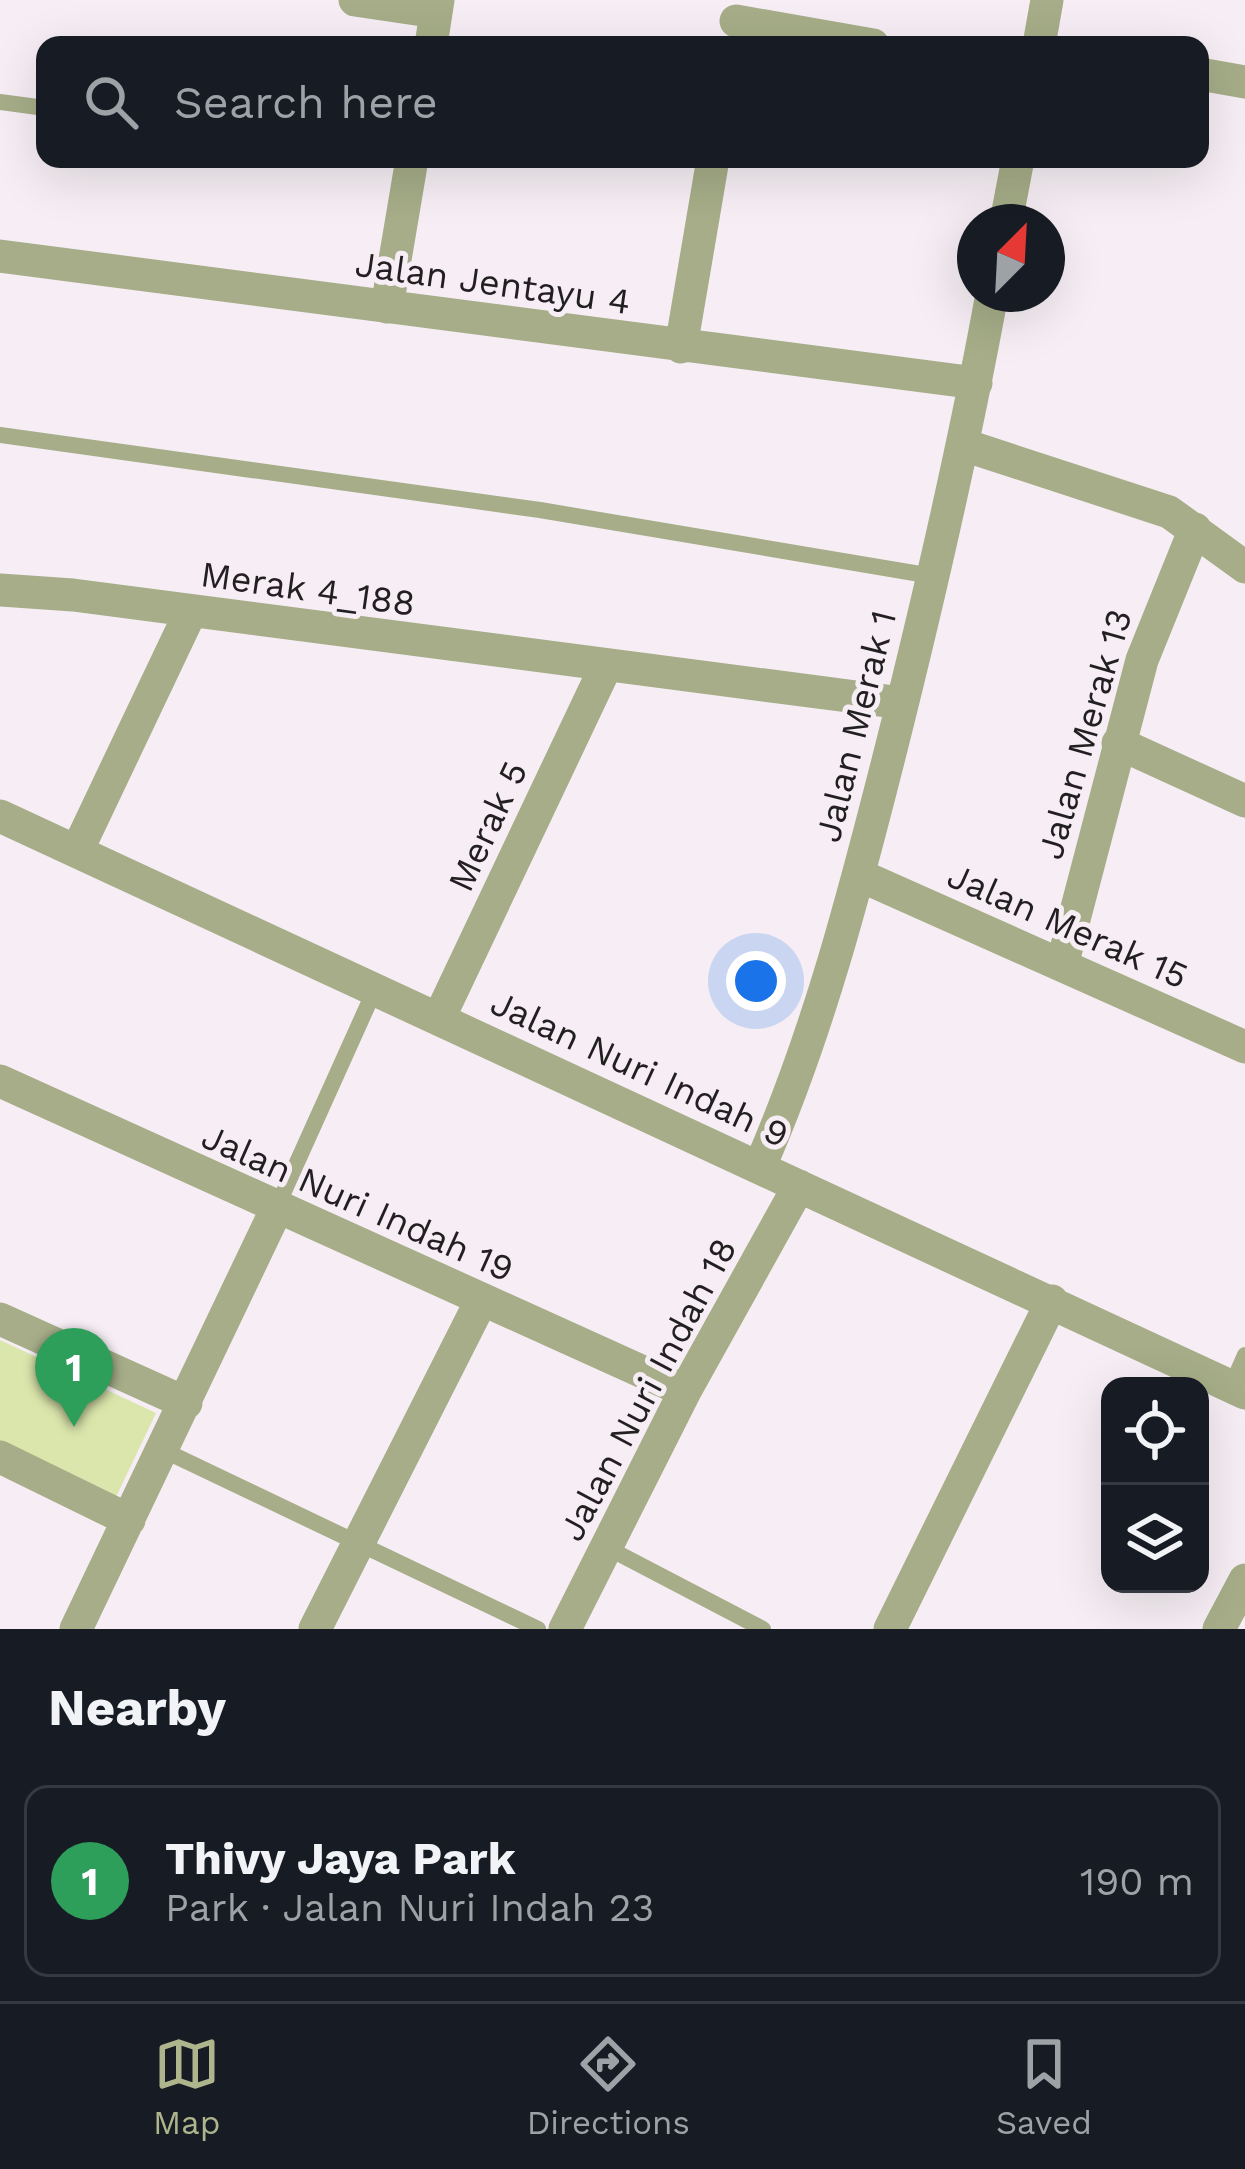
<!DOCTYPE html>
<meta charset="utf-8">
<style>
body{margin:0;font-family:"Work Sans",sans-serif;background:#242831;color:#f1f3f6}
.controls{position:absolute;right:36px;bottom:36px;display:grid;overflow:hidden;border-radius:24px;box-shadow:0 12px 48px #0002}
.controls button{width:108px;height:108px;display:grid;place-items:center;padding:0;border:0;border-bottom:3px solid #363941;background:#171b24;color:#f1f3f6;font:60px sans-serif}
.compass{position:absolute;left:957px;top:204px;width:108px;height:108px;border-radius:50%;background:#171b24;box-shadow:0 12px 48px #0002;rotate:24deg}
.you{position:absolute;left:756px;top:981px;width:42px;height:42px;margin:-30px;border:9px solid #fff;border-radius:50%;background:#1a73e8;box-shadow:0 0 0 18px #1a73e833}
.badge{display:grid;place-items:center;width:78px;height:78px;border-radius:50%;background:#aeb48b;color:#fff;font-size:39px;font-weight:700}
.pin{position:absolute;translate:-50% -99px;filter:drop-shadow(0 3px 6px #0008)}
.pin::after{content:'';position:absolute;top:63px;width:42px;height:36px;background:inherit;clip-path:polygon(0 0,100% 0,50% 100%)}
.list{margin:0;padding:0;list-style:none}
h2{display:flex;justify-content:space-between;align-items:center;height:156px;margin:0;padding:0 48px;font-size:51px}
h2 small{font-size:39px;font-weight:400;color:#9ea1a6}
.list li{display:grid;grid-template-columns:78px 1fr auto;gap:36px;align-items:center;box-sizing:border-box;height:192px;margin:0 24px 24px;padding:0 24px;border:3px solid #363941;border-radius:24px}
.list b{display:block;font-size:45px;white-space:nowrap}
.list p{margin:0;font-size:39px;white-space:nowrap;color:#9ea1a6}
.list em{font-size:39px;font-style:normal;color:#9ea1a6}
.icon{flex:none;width:66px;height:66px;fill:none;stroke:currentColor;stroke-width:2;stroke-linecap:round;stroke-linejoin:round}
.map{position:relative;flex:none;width:1245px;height:1629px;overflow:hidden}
.search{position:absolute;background:#171b24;box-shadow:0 12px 48px #0002;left:36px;right:36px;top:36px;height:132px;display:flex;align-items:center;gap:30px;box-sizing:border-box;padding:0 42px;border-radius:24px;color:#9ea1a6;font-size:45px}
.sheet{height:372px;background:#171b24}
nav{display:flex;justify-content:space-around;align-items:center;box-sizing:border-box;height:168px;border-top:3px solid #363941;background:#171b24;font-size:33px;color:#9ea1a6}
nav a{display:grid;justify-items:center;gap:6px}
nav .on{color:#aeb48b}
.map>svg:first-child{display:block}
.green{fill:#dbe6ac}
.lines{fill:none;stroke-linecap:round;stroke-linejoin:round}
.lane{stroke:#a6ad88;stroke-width:16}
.street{stroke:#a6ad88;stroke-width:33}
.labels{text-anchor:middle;stroke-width:10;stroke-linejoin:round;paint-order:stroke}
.street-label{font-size:36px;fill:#221f21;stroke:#f6eef4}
</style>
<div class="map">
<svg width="1245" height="1629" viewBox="0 0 1245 1629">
<rect width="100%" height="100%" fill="#f6eef4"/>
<path class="green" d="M0 1340 156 1413 116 1497 0 1442Z"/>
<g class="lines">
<path class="lane" d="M0 102 45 108
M0 435 540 510 932 576
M277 1207 376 987
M1231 1387 1245 1355
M163 1450 538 1629
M606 1547 763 1629"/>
<path class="street" d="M355 0 436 12
M736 21 873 45
M431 45 438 0
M1039 45 1047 0
M1200 74 1245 82
M1006 222 1018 159
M0 256 976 383
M387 307 412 159
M681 347 713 159
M964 445 1169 512 1245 567
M0 590 73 595 902 703
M1118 743 1245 801
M0 816 1245 1393
M77 851 191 611
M859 875 1245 1047
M1062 965 1142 660 1195 529
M440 1016 605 668
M0 1081 685 1391
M760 1166C819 1031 855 891 891 749 929 598 964 447 992 294
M0 1319 186 1403
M0 1457 129 1520
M76 1629 277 1208
M315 1629 481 1301
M565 1629 685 1391 799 1186
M890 1629 1052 1301
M1219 1629 1245 1580"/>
</g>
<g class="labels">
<g class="street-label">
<text transform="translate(493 282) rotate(8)" y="13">Jalan Jentayu 4</text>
<text transform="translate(308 588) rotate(8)" y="13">Merak 4_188</text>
<text transform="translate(855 726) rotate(-76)" y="13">Jalan Merak 1</text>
<text transform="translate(1084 734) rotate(-74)" y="13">Jalan Merak 13</text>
<text transform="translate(487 826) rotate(-65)" y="13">Merak 5</text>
<text transform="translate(1068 925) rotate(24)" y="13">Jalan Merak 15</text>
<text transform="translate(640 1068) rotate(25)" y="13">Jalan Nuri Indah 9</text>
<text transform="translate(358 1202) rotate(24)" y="13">Jalan Nuri Indah 19</text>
<text transform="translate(647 1389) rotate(-62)" y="13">Jalan Nuri Indah 18</text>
</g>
</g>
</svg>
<div class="controls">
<button><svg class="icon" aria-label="locate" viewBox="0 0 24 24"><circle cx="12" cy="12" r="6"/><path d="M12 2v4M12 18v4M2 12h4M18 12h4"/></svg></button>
<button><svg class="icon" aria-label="layers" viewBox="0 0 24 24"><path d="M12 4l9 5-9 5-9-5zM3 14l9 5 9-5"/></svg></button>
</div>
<svg class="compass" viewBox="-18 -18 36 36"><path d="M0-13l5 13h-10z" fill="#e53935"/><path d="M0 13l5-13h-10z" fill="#9ea1a6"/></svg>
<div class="you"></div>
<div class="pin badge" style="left:74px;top:1427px;background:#2e9e5b">1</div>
<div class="search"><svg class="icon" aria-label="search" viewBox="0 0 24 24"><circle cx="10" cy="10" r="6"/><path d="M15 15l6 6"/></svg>Search here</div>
</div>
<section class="sheet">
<h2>Nearby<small></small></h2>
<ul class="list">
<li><span class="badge" style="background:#2e9e5b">1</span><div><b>Thivy Jaya Park</b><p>Park · Jalan Nuri Indah 23</p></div><em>190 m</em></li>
</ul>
</section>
<nav>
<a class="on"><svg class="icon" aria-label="map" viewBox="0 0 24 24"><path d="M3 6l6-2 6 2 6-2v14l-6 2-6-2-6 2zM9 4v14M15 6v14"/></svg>Map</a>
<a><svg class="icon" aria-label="directions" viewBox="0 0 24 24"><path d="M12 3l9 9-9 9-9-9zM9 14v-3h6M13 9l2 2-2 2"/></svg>Directions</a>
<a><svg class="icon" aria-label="saved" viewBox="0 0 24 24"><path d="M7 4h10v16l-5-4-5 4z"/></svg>Saved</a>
</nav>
